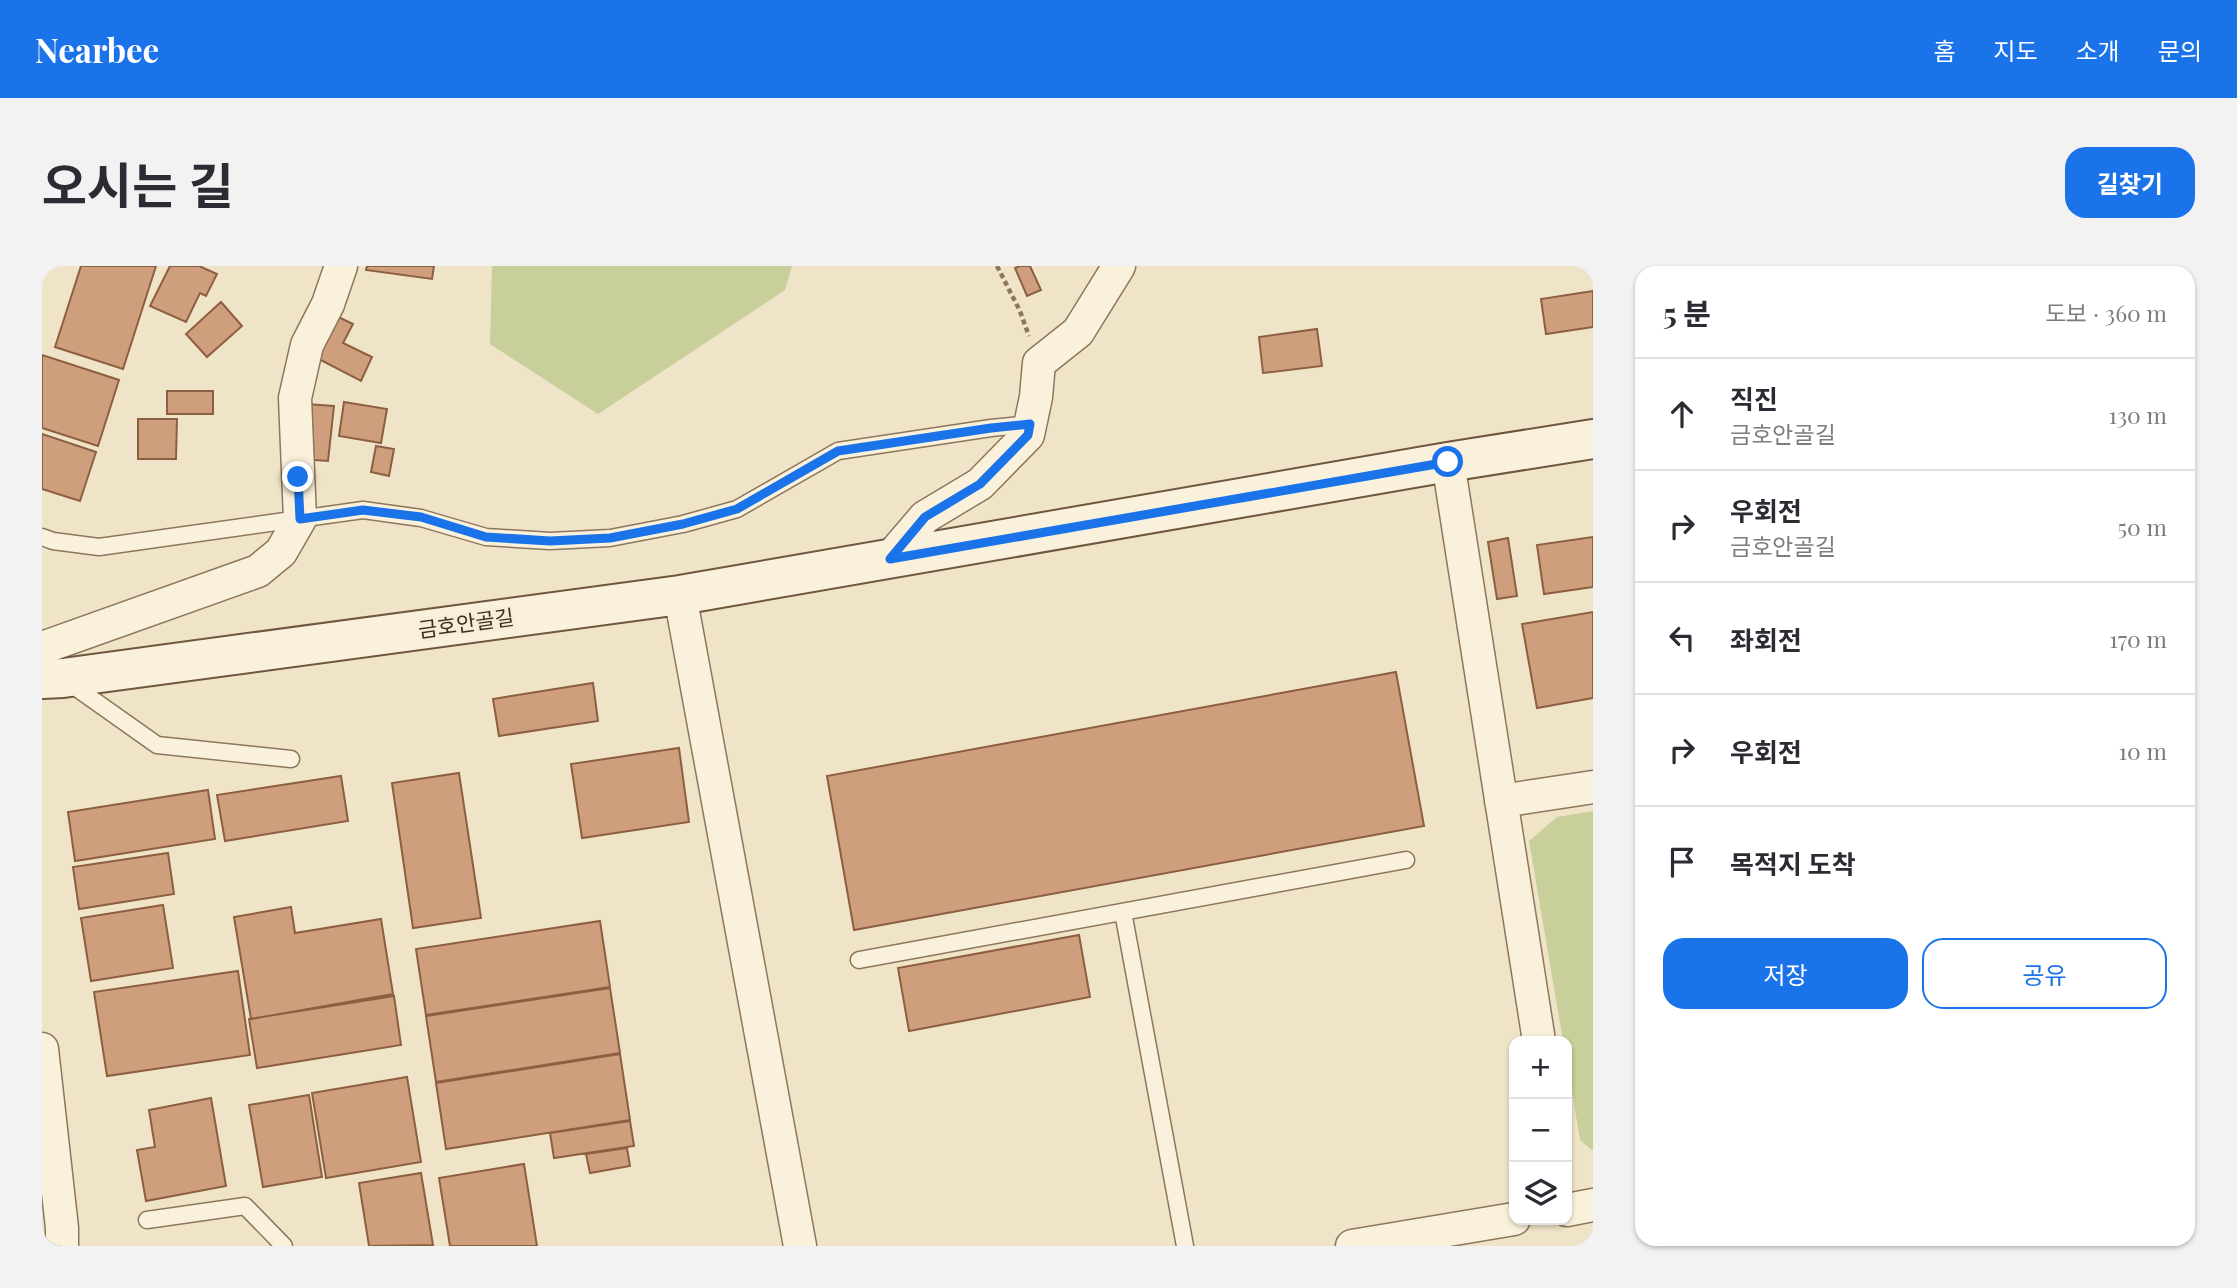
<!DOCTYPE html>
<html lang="ko">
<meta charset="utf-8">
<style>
body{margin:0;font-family:"Playfair Display","Noto Sans KR",serif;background:#f2f2f3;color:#2b2b33}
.controls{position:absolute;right:21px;bottom:21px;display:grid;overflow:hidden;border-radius:14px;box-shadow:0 2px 5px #0004}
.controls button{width:63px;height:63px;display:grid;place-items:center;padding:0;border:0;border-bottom:2px solid #e1e1e2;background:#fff;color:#2b2b33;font:35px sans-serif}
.stop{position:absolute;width:21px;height:21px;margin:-16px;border:5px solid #1a73e8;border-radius:50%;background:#fff}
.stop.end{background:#1a73e8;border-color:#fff;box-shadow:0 2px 7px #0008}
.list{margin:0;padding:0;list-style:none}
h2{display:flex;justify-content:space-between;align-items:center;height:91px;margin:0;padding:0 28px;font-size:30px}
h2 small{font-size:23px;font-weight:400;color:#7c7c81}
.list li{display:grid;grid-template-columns:46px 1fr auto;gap:21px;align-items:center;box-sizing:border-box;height:112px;padding:0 28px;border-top:2px solid #e1e1e2}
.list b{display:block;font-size:26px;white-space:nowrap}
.list p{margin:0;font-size:23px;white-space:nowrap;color:#7c7c81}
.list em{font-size:23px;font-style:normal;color:#7c7c81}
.actions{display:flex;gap:14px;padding:21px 28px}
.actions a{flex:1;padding:16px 0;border:2px solid #1a73e8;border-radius:21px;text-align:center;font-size:24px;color:#1a73e8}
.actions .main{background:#1a73e8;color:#fff}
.icon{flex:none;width:38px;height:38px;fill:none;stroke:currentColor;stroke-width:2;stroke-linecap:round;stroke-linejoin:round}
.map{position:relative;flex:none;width:1551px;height:980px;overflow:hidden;border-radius:21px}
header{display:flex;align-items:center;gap:42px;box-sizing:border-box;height:98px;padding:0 35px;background:#1a73e8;color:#fff}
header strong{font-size:33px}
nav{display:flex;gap:38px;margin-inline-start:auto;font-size:24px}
.intro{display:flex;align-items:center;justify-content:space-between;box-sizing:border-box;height:168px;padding:0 42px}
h1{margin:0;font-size:49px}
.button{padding:18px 32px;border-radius:21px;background:#1a73e8;color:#fff;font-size:24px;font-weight:700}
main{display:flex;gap:42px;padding:0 42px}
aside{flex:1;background:#fff;border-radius:21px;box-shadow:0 2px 5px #0004}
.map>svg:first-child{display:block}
.green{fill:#c9cf9b}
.building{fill:#cf9f7d;stroke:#8d5f41;stroke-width:2}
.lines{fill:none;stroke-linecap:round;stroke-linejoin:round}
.lane-casing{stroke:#8d765c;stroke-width:19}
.street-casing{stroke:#8d765c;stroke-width:35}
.secondary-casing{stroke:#6f573f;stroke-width:42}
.path{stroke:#8d765c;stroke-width:4.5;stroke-dasharray:5 3.5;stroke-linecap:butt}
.lane{stroke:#faf1dc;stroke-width:16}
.street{stroke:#faf1dc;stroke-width:32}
.secondary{stroke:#faf1dc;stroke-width:38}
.route{stroke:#1a73e8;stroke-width:9}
.labels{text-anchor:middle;stroke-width:6;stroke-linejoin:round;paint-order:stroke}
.street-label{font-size:21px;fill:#3d2e20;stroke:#f7eed8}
</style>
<header>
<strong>Nearbee</strong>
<nav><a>홈</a><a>지도</a><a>소개</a><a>문의</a></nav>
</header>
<div class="intro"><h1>오시는 길</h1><a class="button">길찾기</a></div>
<main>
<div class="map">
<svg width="1551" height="980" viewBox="0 0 1551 980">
<rect width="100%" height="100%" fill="#f0e4c8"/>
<path class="green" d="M450 0H750L743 24 556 148 448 78Z
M1551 545V885L1538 874 1525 795V775H1521L1487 575 1515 551Z"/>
<path class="building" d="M39 0H114L81 103 13 81Z
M128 0H157L175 8 164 30 158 27 144 56 108 40Z
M325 0H392L390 13 324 4Z
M978 0H988L999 24 985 30 973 2Z
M1551 25V61L1504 68 1499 33Z
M179 36 200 60 165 91 144 68Z
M292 49 311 58 301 77 330 91 319 115 271 90Z
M1275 63 1280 100 1221 107 1217 71Z
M0 89 77 114 56 180 0 162Z
M125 125H171V148H125Z
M302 136 345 143 339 177 297 170Z
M264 138 292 140 286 195 259 193Z
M96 153H135L134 193H96Z
M0 168 54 186 38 235 0 223Z
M334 180 352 183 347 210 329 206Z
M1551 271V321L1502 328 1495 279Z
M1466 272 1475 330 1455 333 1446 276Z
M1551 346V432L1495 442 1480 358Z
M1354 406 1382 560 812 664 785 510Z
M551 417 556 455 457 470 451 433Z
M637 482 647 556 540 572 529 498Z
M417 507 439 652 371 662 350 517Z
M299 510 306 555 183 575 175 529Z
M166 524 173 573 33 595 26 546Z
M126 587 132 628 37 643 31 601Z
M121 639 131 702 49 715 39 652Z
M249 641 253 667 339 653 351 728 209 753 192 651Z
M558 655 568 721 384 749 374 683Z
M1037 669 1048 731 867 765 856 702Z
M196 705 208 789 65 810 52 726Z
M568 722 578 787 394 816 384 750Z
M352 730 359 779 215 802 207 753Z
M578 788 588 854 404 883 394 817Z
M365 811 379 896 284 912 270 827Z
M267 829 280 911 221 921 207 839Z
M169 832 184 920 104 935 95 884 113 881 107 844Z
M588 855 592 880 512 892 508 867Z
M585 882 588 900 548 907 544 888Z
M482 898 495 980H408L397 912Z
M379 907 391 979 327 980 317 917Z"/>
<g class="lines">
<defs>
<path id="lane" d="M0 271 11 275 57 281 321 244 379 252 444 271 508 275 568 272 641 258 695 243 796 185 949 162 988 158
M26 416 115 479 249 493
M1081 646 1143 980
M817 694 1364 594
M105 954 203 940 242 980"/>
<path id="street" d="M1406 196 1497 775
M847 293 883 251 938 218 986 169 994 131 997 97 1036 66 1077 0
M638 329 758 980
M0 382 216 305 239 286 258 253 253 132 265 79 286 38 299 0
M1459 535 1551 521
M0 783 20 962V980
M1525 944 1551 939
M1310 980 1472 953"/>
<path id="secondary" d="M0 413 21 412 638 329 1406 196 1551 173"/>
</defs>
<use href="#lane" class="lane-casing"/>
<use href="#street" class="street-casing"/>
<use href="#secondary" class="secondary-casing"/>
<path class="path" d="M955 0 978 45 987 70"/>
<use href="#lane" class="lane"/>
<use href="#street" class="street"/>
<use href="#secondary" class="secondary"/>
</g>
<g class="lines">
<path class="route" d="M256 211 258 253 321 244 379 251 444 271 508 275 568 272 641 258 695 243 796 185 949 162 988 158 986 169 938 218 883 251 848 293 1406 196"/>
</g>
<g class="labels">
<g class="street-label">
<text transform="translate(424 358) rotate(-8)" y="7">금호안골길</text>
</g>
</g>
</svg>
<div class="controls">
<button>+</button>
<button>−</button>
<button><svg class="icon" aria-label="layers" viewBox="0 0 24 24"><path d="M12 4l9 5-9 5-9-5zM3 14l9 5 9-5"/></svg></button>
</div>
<div class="stop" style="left:1406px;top:196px"></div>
<div class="stop end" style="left:256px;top:211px"></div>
</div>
<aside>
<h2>5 분<small>도보 · 360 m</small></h2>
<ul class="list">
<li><svg class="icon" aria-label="ahead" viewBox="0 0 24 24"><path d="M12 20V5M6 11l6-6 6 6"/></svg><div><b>직진</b><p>금호안골길</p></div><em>130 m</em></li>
<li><svg class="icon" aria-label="right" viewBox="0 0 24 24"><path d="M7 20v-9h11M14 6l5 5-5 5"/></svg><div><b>우회전</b><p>금호안골길</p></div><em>50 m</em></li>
<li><svg class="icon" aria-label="left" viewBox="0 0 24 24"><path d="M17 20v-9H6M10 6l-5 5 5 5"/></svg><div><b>좌회전</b></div><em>170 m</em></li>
<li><svg class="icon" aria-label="right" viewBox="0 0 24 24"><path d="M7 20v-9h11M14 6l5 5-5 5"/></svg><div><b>우회전</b></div><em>10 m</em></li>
<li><svg class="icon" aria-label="arrive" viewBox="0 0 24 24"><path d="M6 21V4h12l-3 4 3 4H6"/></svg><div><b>목적지 도착</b></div></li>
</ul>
<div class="actions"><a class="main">저장</a><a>공유</a></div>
</aside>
</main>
